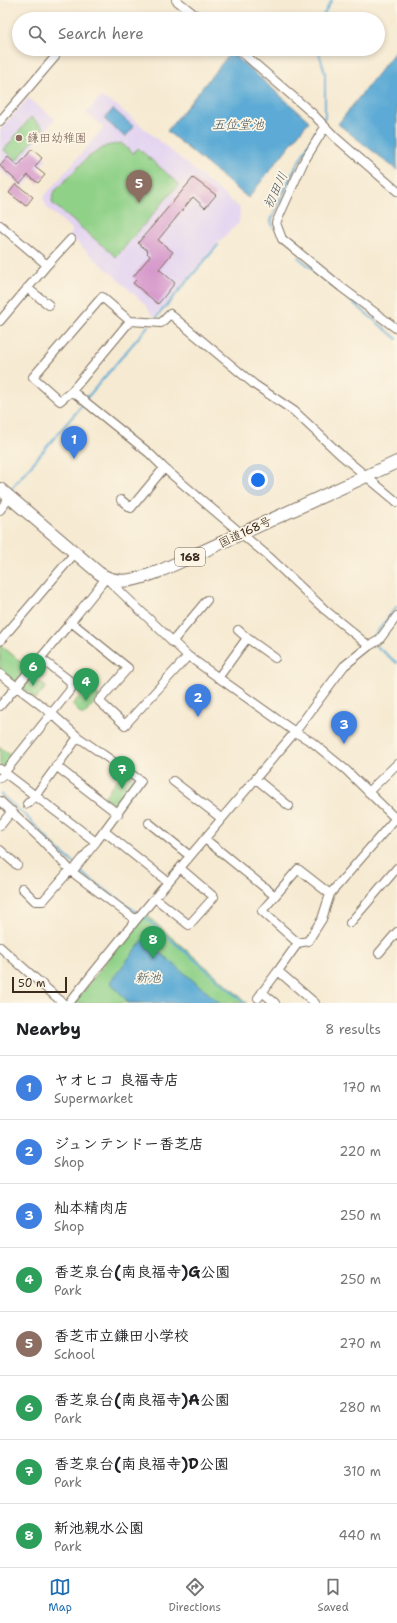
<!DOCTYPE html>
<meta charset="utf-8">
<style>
body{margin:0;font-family:"Shantell Sans","Klee One",sans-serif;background:#f2f2f2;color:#202124}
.scale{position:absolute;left:12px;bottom:10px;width:55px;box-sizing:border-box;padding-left:4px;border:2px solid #3b2a1e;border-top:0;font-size:11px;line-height:14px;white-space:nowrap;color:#3b2a1e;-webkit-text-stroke:3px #fcf5e5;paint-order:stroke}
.you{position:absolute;left:258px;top:480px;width:14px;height:14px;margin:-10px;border:3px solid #fff;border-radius:50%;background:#1a73e8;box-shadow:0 0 0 6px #1a73e833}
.badge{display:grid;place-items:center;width:26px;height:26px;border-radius:50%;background:#1f6fb2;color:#fff;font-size:13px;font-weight:700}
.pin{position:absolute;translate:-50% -33px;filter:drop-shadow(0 1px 2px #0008)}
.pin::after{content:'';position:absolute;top:21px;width:14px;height:12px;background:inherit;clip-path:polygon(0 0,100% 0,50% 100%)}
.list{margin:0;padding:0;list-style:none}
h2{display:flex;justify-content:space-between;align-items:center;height:52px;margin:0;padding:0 16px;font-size:17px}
h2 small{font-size:13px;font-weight:400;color:#757577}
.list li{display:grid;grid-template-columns:26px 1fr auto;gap:12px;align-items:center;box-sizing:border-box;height:64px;padding:0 16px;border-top:1px solid #e0e0e0}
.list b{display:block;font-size:15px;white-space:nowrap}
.list p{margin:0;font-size:13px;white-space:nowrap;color:#757577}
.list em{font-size:13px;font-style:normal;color:#757577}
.icon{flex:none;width:22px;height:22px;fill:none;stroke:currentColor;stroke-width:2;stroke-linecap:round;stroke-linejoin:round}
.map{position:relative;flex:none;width:397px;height:1003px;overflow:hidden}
.search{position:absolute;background:#fff;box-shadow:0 2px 6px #0003;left:12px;right:12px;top:12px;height:44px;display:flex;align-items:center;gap:10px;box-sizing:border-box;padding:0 14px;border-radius:22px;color:#757577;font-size:15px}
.sheet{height:564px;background:#fff}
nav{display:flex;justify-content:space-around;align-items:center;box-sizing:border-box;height:56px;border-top:1px solid #e0e0e0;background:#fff;font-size:11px;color:#757577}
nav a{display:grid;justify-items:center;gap:2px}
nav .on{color:#1f6fb2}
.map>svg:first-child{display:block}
.built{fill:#e3d3f2}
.green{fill:#90d188;stroke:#667e53}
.water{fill:#5caad5;stroke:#4c6a7a}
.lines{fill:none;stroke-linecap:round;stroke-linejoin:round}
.stream{stroke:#5caad5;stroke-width:2}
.building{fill:#d597cb}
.minor-casing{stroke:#7c6d5d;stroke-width:10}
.highway-casing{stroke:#7c6d5d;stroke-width:14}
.minor{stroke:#fff;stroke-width:8}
.highway{stroke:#fff;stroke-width:12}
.education-dot{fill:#8d6e63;stroke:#fcf5e5;stroke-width:1.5}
.labels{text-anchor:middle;stroke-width:3.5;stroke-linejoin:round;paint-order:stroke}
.shield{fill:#fcf5e5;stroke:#75675a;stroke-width:1}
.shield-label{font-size:11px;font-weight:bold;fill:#3b2a1e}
.education-label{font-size:12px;fill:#785e54;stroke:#fcf5e5;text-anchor:start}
.street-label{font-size:12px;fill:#3b2a1e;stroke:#fcf5e5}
.water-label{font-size:13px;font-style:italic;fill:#47575e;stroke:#fcf5e5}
</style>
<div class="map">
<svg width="397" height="1003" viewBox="0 0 397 1003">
<rect width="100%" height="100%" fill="#fcf5e5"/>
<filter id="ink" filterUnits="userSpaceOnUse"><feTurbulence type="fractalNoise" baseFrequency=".025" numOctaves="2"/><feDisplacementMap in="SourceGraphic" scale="8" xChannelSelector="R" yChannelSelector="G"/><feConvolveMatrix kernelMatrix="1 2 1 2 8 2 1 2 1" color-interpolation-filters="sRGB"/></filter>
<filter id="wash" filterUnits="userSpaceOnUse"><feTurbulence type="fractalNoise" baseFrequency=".012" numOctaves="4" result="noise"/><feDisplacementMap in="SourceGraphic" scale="16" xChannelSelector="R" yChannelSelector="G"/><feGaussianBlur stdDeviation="0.9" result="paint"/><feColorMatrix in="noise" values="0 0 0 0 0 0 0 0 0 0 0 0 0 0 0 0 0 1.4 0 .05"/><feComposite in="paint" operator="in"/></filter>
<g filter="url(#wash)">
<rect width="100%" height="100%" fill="#f6ead2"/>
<path class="built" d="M101 97 116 105 240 208 239 223 216 245 155 316H153L145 304 69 235 72 232V229L47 208 43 198 104 127 86 113Z
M28 98 55 119 32 147 47 159 23 187 0 169V130Z"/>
<path class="green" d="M31 117 44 128 17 160 4 150Z
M121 143 133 153 138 148 179 184 116 257 52 203 53 193 87 158 106 146Z
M1 645 28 668 15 683 0 670V647Z
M29 673 46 687 36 699 19 685Z
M88 687 100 696 83 716 72 705Z
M0 747 13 757 4 770 0 767Z
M123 771 139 781 119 809 104 797Z
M145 913C178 945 214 972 247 1003H74Z"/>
<path class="water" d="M397 49V170L338 124Z
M231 52 309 121 248 198 167 131Z
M113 109 134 127 125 137 104 119Z
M144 939 220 1003H129L110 982Z"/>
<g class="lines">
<path class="stream" d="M321 19 332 0
M318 49 325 73V117L323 120
M273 227 271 221 292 174 320 124
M298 257 397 339
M154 320 218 245
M86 399 149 325
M10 490 84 403
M0 503H1
M371 640 397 606
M376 646 397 663
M0 794 26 816 55 847 75 864
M78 868 83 874 138 913
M142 915 236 995 244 1003"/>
</g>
<g id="blocks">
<path class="building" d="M32 149 42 158 35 167 45 175 38 183 28 175 20 184 0 166 8 157 18 166Z
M193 178 216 195 205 208 193 197 158 240 173 252 159 269 175 283 158 304 133 283 136 280 133 277 150 256 147 253 148 251 138 243Z
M16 184 33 197 26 206 9 193Z"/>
</g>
</g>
<g filter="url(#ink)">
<use href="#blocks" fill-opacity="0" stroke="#7c6d5d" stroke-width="1"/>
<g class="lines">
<defs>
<path id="minor" d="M176 0 200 19
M238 49 312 113 335 137 397 191
M0 121 55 57
M325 127 303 163 276 223 282 239 341 287 397 329
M0 225 47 265
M27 288 49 305
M0 321 47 265 71 239
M130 321 102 297 33 377 60 401 72 391 130 321 161 323 170 314 255 385 294 411 342 456 397 502
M72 391 149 453 164 468 269 557 324 609 369 646
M121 500 131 508 164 468
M0 510 10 497
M71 622 128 668 99 701 125 725 188 656
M238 630 247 638 275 658
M0 641 75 553
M172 642 207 600
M0 674 51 713 78 737 141 781 96 842 72 872
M218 678 247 638
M0 706 71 622 106 578 188 656 295 732 312 742 346 770 397 820
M56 766 118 814
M0 769 96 842
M0 778 71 689 70 681 40 658
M256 779 289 806
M173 781 221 818
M368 792 397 764
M0 801 42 840 72 872 136 920
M27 804 35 796 78 737
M149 823 190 856
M0 826 12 811
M104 831 168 882
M205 839 275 896 298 869 330 894
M0 850 17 865
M22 888 35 901H43L70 870
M275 896 262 911 298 943
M155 898 189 925 214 897 180 868
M350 923 397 868
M0 947 63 1003
M379 953 397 932
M262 992 275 1003
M258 998 278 971
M69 1003 136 920 295 732 344 666 369 646 379 640 397 616
M315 1003 278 971 298 943 308 941 322 919 330 894 395 819"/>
<path id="highway" d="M0 489 99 573C118 587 140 579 160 571L397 462"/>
</defs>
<use href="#minor" class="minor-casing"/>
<use href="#highway" class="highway-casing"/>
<use href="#minor" class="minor"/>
<use href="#highway" class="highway"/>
</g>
</g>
<circle class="education-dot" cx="19" cy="138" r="4"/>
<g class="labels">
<rect class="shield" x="175" y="548" width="30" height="18" rx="3"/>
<g class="shield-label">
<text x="190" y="561">168</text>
</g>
<g class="education-label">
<text x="27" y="142">鎌田幼稚園</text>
</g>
<g class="street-label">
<text transform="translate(245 532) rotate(-25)" y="4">国道168号</text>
</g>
<g class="water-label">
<text x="238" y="129">五位堂池</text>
<text transform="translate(275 190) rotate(-65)" y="5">初田川</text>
<text x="148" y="982">新池</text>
</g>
</g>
</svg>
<div class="scale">50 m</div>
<div class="you"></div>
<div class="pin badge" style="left:74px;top:459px;background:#3f7fe0">1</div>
<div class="pin badge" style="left:198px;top:717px;background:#3f7fe0">2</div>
<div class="pin badge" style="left:344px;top:744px;background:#3f7fe0">3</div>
<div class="pin badge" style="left:86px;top:701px;background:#2e9e5b">4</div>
<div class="pin badge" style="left:139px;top:203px;background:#8d6e63">5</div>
<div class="pin badge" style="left:33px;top:686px;background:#2e9e5b">6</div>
<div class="pin badge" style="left:122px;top:789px;background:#2e9e5b">7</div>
<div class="pin badge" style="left:153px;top:959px;background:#2e9e5b">8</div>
<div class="search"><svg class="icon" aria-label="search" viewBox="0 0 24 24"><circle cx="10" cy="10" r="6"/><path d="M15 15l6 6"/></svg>Search here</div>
</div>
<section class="sheet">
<h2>Nearby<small>8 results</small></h2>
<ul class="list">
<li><span class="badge" style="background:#3f7fe0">1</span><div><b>ヤオヒコ 良福寺店</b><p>Supermarket</p></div><em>170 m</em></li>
<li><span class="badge" style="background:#3f7fe0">2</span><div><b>ジュンテンドー香芝店</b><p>Shop</p></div><em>220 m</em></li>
<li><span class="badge" style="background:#3f7fe0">3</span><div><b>杣本精肉店</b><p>Shop</p></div><em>250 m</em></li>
<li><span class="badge" style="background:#2e9e5b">4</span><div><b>香芝泉台(南良福寺)G公園</b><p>Park</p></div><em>250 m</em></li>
<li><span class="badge" style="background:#8d6e63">5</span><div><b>香芝市立鎌田小学校</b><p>School</p></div><em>270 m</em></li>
<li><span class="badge" style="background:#2e9e5b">6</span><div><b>香芝泉台(南良福寺)A公園</b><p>Park</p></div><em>280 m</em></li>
<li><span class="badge" style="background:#2e9e5b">7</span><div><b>香芝泉台(南良福寺)D公園</b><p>Park</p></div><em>310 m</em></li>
<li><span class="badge" style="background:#2e9e5b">8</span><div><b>新池親水公園</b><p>Park</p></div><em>440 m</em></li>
</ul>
</section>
<nav>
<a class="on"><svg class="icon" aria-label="map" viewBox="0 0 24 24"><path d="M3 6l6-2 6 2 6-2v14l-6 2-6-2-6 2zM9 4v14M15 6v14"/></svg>Map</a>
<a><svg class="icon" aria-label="directions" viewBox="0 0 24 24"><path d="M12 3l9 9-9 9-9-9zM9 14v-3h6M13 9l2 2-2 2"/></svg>Directions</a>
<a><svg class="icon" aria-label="saved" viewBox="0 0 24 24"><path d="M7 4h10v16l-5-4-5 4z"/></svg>Saved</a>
</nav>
